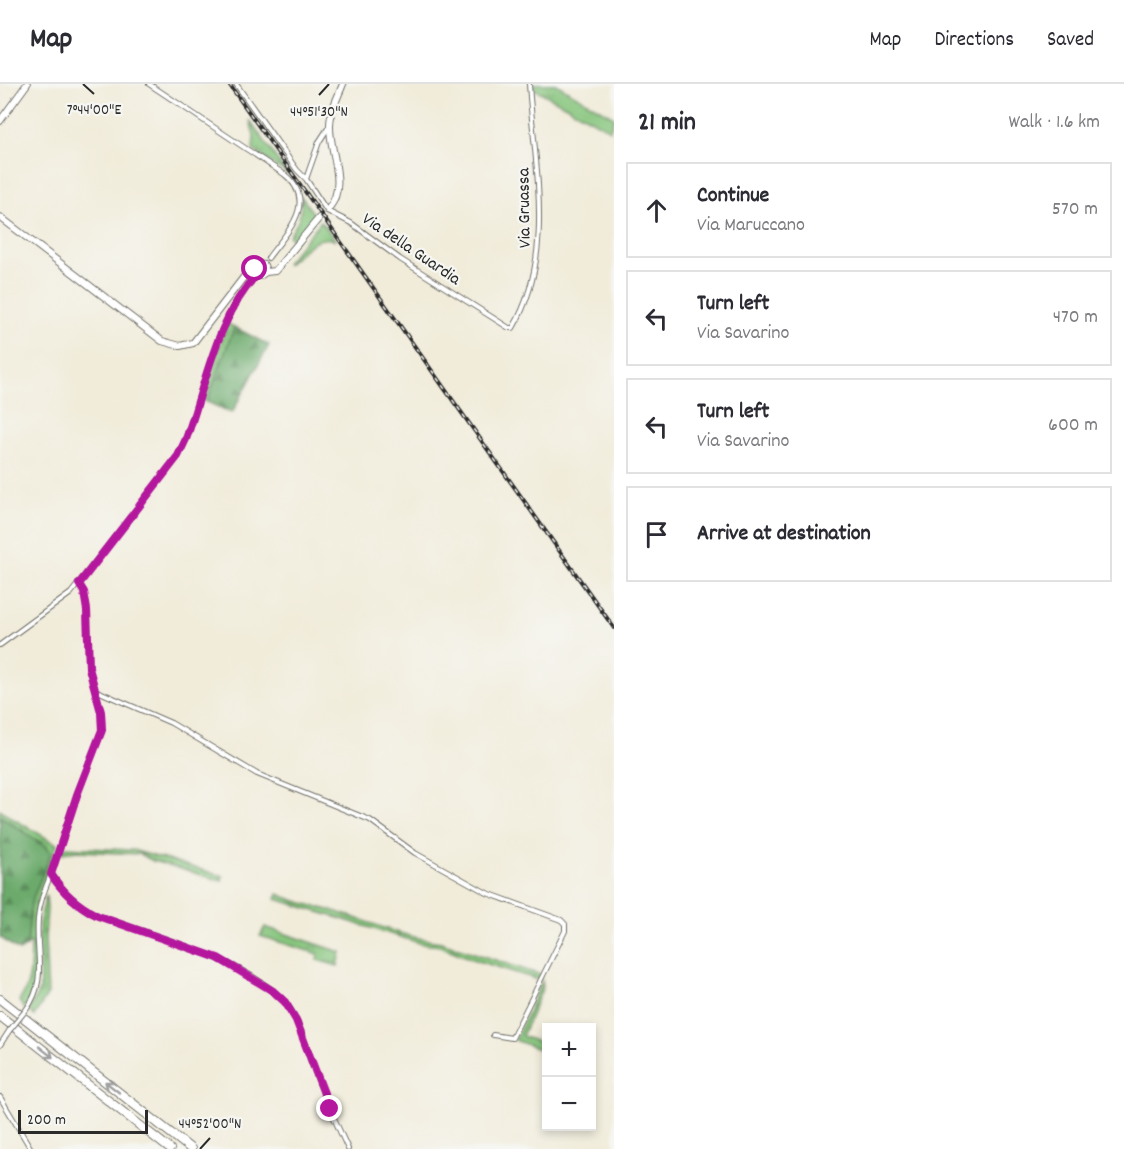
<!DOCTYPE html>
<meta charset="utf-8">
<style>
body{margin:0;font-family:Dekko,sans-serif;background:#f7f7f7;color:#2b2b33}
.controls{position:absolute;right:18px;bottom:18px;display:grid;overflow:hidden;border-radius:0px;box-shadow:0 3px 9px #0003}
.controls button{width:54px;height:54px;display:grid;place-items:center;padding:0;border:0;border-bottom:2px solid #e1e1e2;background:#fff;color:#2b2b33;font:30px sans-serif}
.scale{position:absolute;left:18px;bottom:15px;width:130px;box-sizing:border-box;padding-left:6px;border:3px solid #2b2b2b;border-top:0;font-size:16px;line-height:21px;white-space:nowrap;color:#2b2b2b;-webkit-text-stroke:4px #f6f6f2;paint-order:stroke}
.stop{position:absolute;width:18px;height:18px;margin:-14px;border:4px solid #b5179e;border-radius:50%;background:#fff}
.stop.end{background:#b5179e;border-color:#fff;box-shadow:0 2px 6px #0008}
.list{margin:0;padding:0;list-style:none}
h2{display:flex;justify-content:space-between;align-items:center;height:78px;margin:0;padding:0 24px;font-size:26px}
h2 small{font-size:20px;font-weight:400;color:#7c7c81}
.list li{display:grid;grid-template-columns:39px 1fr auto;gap:18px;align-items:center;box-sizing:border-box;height:96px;margin:0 12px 12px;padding:0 12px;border:2px solid #e1e1e2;border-radius:0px}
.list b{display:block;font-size:22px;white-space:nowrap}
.list p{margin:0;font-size:20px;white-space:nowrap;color:#7c7c81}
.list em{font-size:20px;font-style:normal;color:#7c7c81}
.icon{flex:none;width:33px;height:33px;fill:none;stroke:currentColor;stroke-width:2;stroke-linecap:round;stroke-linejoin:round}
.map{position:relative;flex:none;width:614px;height:1065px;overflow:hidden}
header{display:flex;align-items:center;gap:36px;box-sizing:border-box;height:84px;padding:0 30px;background:#fff;border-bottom:2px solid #e1e1e2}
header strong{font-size:28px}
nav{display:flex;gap:33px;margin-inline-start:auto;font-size:21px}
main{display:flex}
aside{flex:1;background:#fff}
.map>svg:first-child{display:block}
.grass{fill:url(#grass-tufts);stroke:#587854;stroke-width:1.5}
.forest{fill:url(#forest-firs);stroke:#4c6a4c;stroke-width:1.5}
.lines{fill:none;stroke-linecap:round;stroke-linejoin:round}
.street-casing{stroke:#706f68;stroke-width:6}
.secondary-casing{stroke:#706f68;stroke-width:8}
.highway-casing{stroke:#706f68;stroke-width:10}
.street{stroke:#fff;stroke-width:4}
.secondary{stroke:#fff;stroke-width:6}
.highway{stroke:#fff;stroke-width:8}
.rail-casing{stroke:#2b2b2b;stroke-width:4}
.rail{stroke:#f6f6f2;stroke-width:1.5;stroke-dasharray:4.5;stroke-linecap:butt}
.street-bridge-casing{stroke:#706f68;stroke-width:6;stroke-linecap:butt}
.street-bridge{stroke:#fff;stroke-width:4}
.oneway{stroke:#a0a0a0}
.route{stroke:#b5179e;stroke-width:8}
.ticks{fill:none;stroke:#2b2b2b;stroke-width:2}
.labels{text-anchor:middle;stroke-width:4.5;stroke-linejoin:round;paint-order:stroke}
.street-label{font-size:18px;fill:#2b2b2b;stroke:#f6f6f2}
.ticks-label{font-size:15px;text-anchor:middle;fill:#2b2b2b;stroke:#f6f6f2;stroke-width:4.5;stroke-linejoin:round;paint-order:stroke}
</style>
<header>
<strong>Map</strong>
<nav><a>Map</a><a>Directions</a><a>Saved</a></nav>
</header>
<main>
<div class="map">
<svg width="614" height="1065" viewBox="0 0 614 1065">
<defs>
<pattern id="grass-tufts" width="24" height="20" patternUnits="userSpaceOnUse" patternTransform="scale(1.5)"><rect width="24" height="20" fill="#86c57d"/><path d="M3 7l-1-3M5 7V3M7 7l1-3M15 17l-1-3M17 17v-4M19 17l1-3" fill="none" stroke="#6ea067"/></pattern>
<pattern id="forest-firs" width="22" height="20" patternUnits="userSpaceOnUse" patternTransform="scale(1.5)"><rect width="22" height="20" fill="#6caa6c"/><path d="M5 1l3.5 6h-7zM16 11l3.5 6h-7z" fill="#598b59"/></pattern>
</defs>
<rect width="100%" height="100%" fill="#f6f6f2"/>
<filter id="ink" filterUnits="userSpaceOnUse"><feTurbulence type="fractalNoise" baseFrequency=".0167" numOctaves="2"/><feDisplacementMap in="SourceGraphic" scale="12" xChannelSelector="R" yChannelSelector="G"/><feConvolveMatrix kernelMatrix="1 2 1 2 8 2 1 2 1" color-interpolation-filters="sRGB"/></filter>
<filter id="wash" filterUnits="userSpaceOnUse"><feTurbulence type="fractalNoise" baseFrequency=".008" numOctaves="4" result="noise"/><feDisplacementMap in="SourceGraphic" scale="24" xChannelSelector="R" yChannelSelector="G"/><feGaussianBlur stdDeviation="1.35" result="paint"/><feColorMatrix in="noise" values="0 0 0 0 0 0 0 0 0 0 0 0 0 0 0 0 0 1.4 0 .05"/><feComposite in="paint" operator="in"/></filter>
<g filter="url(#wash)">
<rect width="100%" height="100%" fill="#f1ecda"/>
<path class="grass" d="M531 0H556L614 33 610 46 531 3Z
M250 36 287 90 253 66 254 52Z
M301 112 316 133 295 157 289 152C298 138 303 129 301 112Z
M321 137 336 157C318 147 300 170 287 180L286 179Z
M227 239 234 243 207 318 202 316Z
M0 725 10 733 57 760 43 805 35 821 38 818C36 827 34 837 34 846 34 877 43 899 24 925L19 917C33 897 30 882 31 858L27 862 31 819 51 769 47 763 0 732Z
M63 763 133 766 223 792 222 797 153 777 140 770 78 767 60 769Z
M278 810C297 819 316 822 337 828 371 838 405 854 441 858L541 891 539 896 472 875 440 862 423 860 276 815Z
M46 811 47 824 45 855 48 910 34 932 29 926 40 905 39 840Z
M265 843 341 868 338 882 317 876 318 870 260 852Z
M542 897 543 903 522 952 546 961V968L515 956Z"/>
<path class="forest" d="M234 243 269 261 232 329 207 318Z
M0 732 47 763 51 769 31 819 27 862 19 867 0 853Z"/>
</g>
<g filter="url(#ink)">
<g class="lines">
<defs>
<path id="street" d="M149 0 284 90C319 118 287 148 268 174
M236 0 297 86 306 95
M330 41 319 58 306 95 327 127 351 139 400 175 509 244H513C556 170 534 80 529 0
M79 500 84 508 87 526 89 584 101 628 102 646 77 710 51 790C63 809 78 822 98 832 151 851 259 879 290 925 302 943 306 965 314 985 324 1012 336 1039 348 1065
M0 561 71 509 178 372 186 355C206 299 216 235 257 190
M95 606 171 639 257 690 370 736 415 769 487 809 561 836 565 840V847L512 954 493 951
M26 926C48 896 35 870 38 835 39 819 45 805 51 790
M0 961 9 947
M0 1013 31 1065"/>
<path id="secondary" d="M0 37 27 0
M329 124C348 100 329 68 330 41 330 27 338 13 343 0
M0 133 162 257 180 262 193 259 250 185 256 182
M266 188 264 181 258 180 256 182 255 188 260 192 266 188 275 187 319 134"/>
<path id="highway" d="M0 915 191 1065
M0 932 170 1065"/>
</defs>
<use href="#street" class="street-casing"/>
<use href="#secondary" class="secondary-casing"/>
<use href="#highway" class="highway-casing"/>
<use href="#street" class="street"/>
<use href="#secondary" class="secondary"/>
<use href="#highway" class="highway"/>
<defs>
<path id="rail" d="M229 0 614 544"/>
</defs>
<use href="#rail" class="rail-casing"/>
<use href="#rail" class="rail"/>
<defs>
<path id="street-bridge" d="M9 947 26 926"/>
</defs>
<use href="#street-bridge" class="street-bridge-casing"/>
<use href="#street-bridge" class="street-bridge"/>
</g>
<defs><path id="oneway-shaft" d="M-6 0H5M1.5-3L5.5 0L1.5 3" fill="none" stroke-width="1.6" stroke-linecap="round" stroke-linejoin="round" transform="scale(1.5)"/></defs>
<g class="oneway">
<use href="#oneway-shaft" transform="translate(46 968) rotate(38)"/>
<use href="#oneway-shaft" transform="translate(112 1003) rotate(-142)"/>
</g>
</g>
<g class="lines" filter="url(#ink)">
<path class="route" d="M255 185 257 190C216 235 206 299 186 355L178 372 79 500 84 508 87 526 89 584 101 628 102 646 77 711 51 790C63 809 78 822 98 832L218 874 273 907 285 918 296 936 330 1025"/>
</g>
<path class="ticks" d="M83 0 94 10M319 11 329 0M200 1065 210 1054"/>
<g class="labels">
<g class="street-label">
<text transform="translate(523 124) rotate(-91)" y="6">Via Gruassa</text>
<text transform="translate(412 164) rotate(34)" y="6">Via della Guardia</text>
</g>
</g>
<g class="ticks-label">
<text x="94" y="30">7°44'00"E</text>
<text x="319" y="32">44°51'30"N</text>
<text x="210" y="1044">44°52'00"N</text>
</g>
</svg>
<div class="controls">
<button>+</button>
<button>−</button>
</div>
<div class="scale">200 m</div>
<div class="stop" style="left:255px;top:185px"></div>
<div class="stop end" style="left:330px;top:1025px"></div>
</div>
<aside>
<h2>21 min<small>Walk · 1.6 km</small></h2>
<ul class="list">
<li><svg class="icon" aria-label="ahead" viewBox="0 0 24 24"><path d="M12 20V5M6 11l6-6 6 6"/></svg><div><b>Continue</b><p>Via Maruccano</p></div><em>570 m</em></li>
<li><svg class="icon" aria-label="left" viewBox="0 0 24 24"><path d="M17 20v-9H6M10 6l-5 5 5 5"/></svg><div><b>Turn left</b><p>Via Savarino</p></div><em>470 m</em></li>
<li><svg class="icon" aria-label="left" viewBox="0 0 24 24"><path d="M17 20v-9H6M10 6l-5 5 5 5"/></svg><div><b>Turn left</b><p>Via Savarino</p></div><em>600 m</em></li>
<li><svg class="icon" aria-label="arrive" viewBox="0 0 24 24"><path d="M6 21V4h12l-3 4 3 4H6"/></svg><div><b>Arrive at destination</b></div></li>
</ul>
</aside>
</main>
